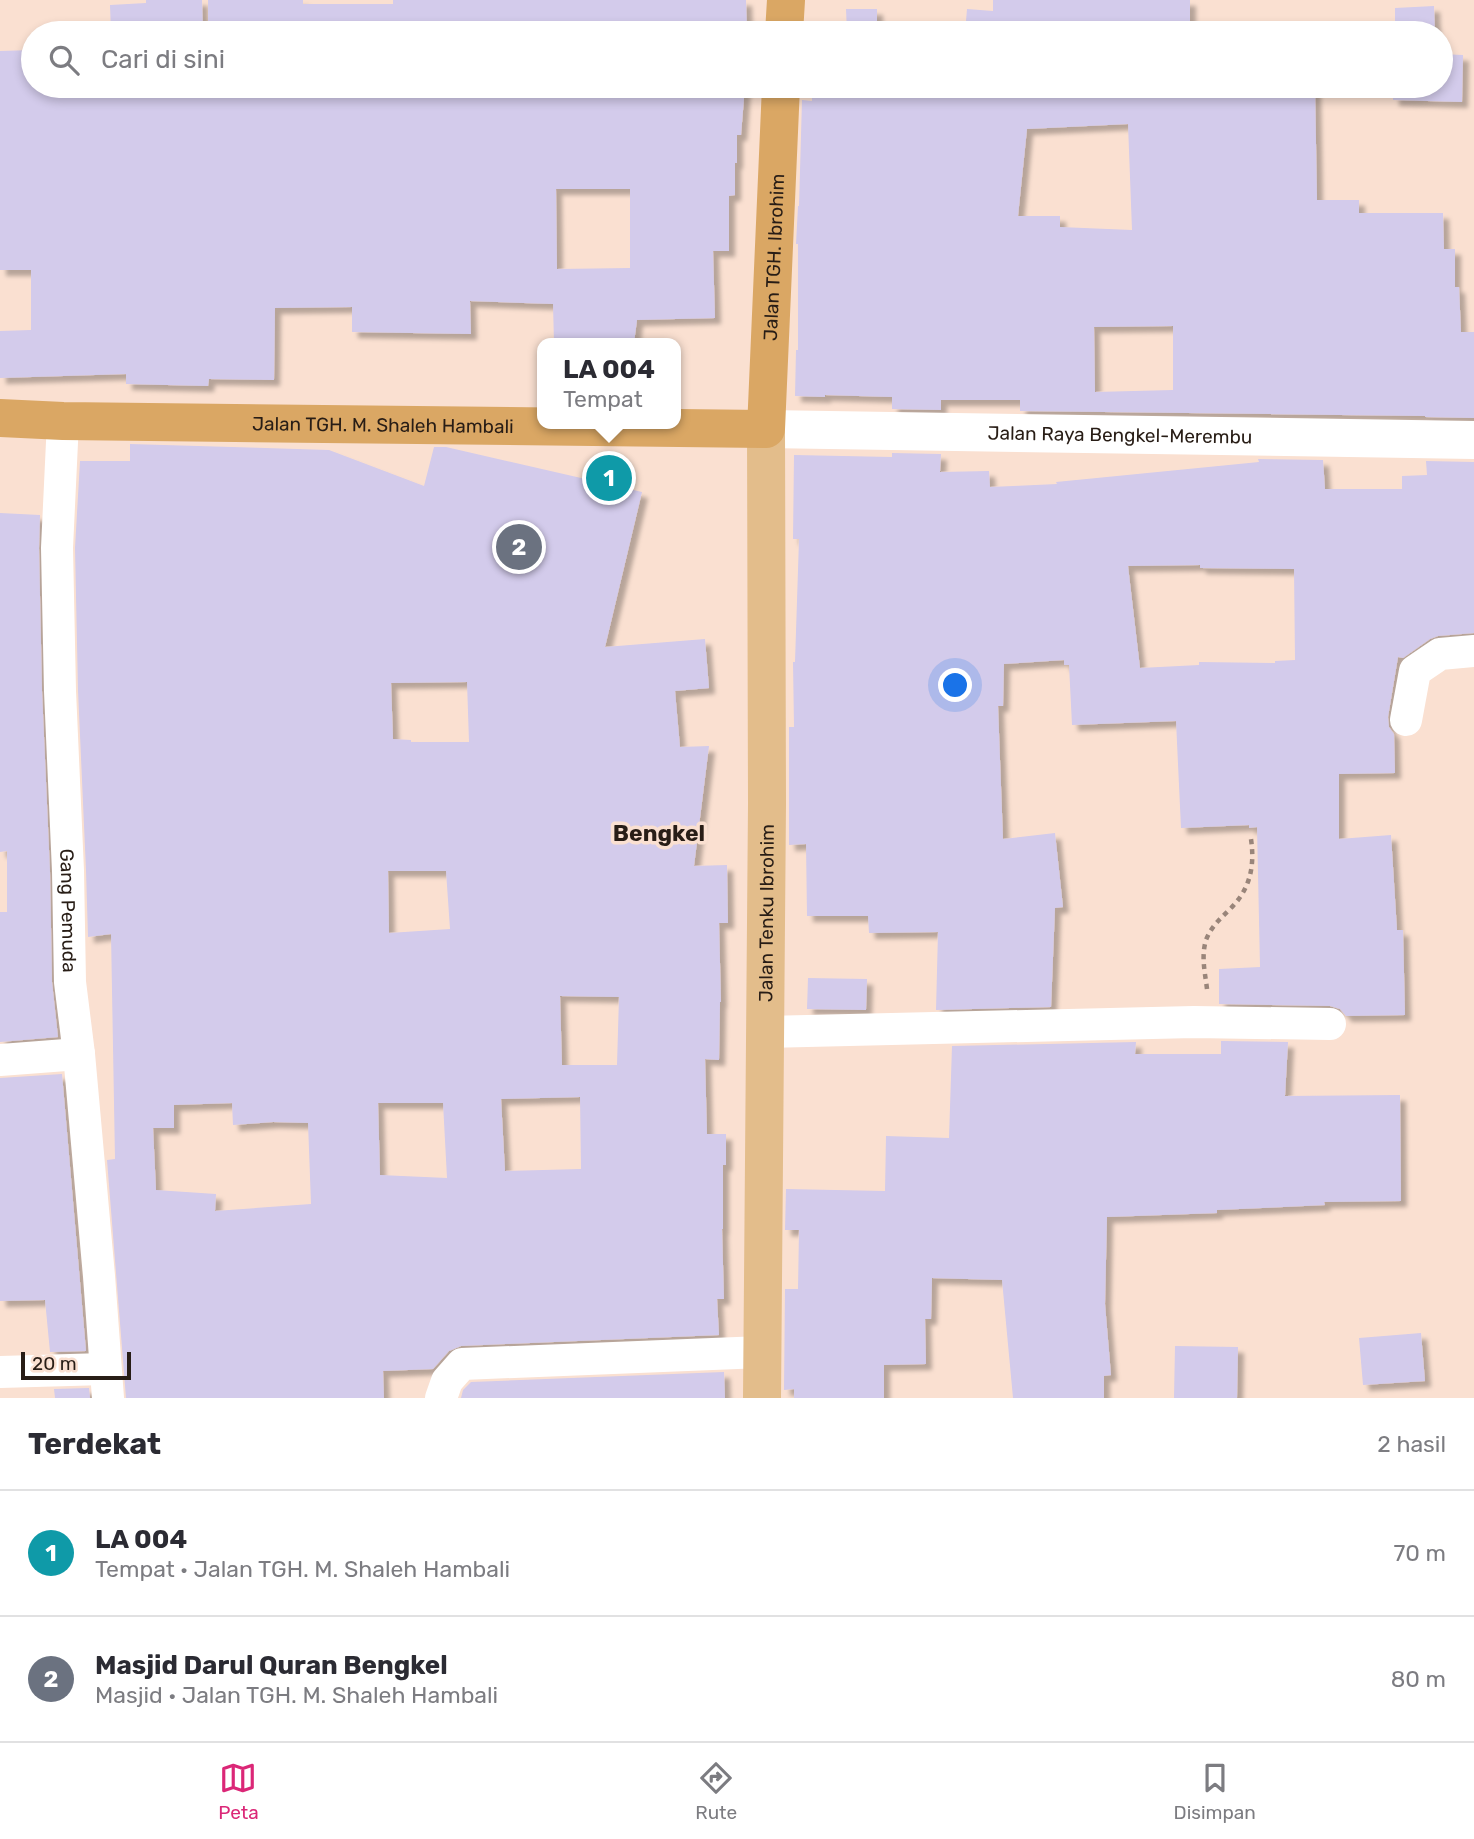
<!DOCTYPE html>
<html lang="id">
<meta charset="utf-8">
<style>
body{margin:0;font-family:Rubik,sans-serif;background:#f7f7f7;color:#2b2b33}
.scale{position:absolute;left:21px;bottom:18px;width:110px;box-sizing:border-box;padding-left:7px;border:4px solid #281d16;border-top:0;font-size:19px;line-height:24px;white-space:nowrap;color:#281d16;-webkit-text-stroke:5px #fae0d1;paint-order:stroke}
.you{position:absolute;left:956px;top:686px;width:24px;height:24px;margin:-18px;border:5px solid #fff;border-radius:50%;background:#1a73e8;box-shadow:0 0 0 10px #1a73e833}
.badge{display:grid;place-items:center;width:46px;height:46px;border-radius:50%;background:#db2777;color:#fff;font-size:23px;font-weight:700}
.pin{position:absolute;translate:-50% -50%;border:4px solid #fff;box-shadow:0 2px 7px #0006}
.popup{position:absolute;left:537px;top:338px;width:144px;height:91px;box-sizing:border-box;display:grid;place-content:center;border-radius:14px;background:#fff;filter:drop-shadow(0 2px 5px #0005);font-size:23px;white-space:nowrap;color:#7c7c81}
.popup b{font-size:26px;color:#2b2b33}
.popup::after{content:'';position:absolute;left:50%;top:100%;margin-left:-14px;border:14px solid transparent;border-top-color:#fff}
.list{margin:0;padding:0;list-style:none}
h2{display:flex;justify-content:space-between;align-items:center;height:91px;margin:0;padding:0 28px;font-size:30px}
h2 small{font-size:23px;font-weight:400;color:#7c7c81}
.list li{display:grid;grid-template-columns:46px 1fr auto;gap:21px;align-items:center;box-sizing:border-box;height:126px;padding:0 28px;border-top:2px solid #e1e1e2}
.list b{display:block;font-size:26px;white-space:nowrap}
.list p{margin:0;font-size:23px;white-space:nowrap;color:#7c7c81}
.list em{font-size:23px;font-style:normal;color:#7c7c81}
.icon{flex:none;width:38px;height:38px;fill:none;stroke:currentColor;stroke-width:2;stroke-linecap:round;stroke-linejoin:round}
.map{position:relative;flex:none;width:1474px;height:1398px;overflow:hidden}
.search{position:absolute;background:#fff;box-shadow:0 4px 10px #0003;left:21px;right:21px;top:21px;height:77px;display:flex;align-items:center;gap:18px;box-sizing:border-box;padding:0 24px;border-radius:38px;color:#7c7c81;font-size:26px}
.sheet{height:343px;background:#fff}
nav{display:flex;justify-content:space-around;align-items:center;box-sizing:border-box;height:98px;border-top:2px solid #e1e1e2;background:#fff;font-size:19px;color:#7c7c81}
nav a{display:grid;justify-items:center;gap:4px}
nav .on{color:#db2777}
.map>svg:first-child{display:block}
.building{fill:#d3cbeb;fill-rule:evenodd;filter:url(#shadow)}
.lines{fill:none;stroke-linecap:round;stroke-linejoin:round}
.path{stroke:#99857a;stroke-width:4.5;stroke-dasharray:5 5;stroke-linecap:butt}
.minor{stroke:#fff;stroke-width:32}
.tertiary{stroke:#fff;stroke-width:38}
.primary{stroke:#e3bd8b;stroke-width:38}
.trunk{stroke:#daa764;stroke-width:38}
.labels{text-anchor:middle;stroke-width:7;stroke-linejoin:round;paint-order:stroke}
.street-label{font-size:19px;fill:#281d16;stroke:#fae0d1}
.quarter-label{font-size:23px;font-weight:bold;fill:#281d16;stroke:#fae0d1}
</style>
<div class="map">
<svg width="1474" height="1398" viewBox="0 0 1474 1398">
<defs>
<filter id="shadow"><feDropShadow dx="6" dy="6" stdDeviation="2" flood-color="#0004"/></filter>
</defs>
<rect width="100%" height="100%" fill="#fae0d1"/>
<path class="building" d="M146 0H202L203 33H111L110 5 146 3Z
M208 0H303V4H393V0H746L747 30 652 33H273V28L208 25Z
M993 0H1190V33H965L967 9 993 11Z
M1434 6 1435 33H1395V8Z
M846 9H877V33H847Z
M33 50V86H60V92H96V96L168 93V90L235 86H456V88L551 91V86H745L741 135H737V163H735V195L729 196V251H713L715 318 637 320 634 343H554L553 304 470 301 471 334 352 332V307L275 308 274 380 209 379 208 386 126 384V374L0 378V331L31 330V270H0V51ZM556 189H630V268L557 269Z
M1441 54 1463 55 1462 102 1393 100V86H1441Z
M812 86H1315L1317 200H1359V213H1443L1444 249H1455V287H1459L1461 332H1474V418L1425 417V416L1020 411V400H941V410L892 409V397L825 395V397L795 396 796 350H798V244H796L798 206H799L802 100 812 101ZM1128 124 1132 230 1060 227V216H1018L1027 129ZM1173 326V390L1095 392 1094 327Z
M130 444 329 450 424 486 434 447H446L642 492 605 647 705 639 709 688 675 691 680 747 709 746 694 866 727 865 728 923H719L721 1002H720L719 1060 705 1059 707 1134H726V1165H723V1229H722L724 1299H717L719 1335 461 1346 449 1351 433 1369 383 1371 384 1398H126L107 1160 115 1159 111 934 88 937 86 870 78 690 75 548 80 461H130ZM467 682 469 742H411V740L393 739 391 683ZM388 871H446L450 929 389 933ZM560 996 619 997 617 1065H562ZM580 1097 581 1169 505 1171 501 1099ZM232 1103 233 1125 273 1122 308 1123 311 1204 215 1211 216 1194 156 1190 153 1128H174V1105ZM378 1103H443L447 1178 380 1175Z
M892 453 941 454 940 472 989 471 990 487 1057 484 1056 482 1259 462 1258 459 1323 460 1325 489H1402V476L1427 475 1426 461 1474 462V633L1438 636 1430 639 1403 658 1398 657 1388 717 1389 727 1394 734 1395 773 1339 774V839L1391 835 1397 930H1403L1405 1015 1346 1016 1340 1009 1330 1006 1219 1004V969L1260 967 1257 827 1249 828V825L1181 828 1176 721 1072 725 1069 665H1064V660L1004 664 1003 706H998L1003 839 1055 833 1063 907 1055 908 1051 1007 936 1010 938 932 869 933 868 916H807L806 844 789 845V727H794L793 662H795L799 539H793L794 455 892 457ZM1200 565V568L1294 569 1295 660 1275 661V663L1199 662V665L1140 668 1128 566Z
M0 513 40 515 39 548 42 691 50 872 52 982 58 1037 0 1042V912H7V851L0 852Z
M808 978 867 979 866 1010 807 1009Z
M1221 1041 1288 1042 1285 1096 1400 1095 1401 1201 1324 1202 1325 1205 1217 1210V1213L1107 1217 1105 1304 1111 1375 1104 1376V1398H1013L1002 1280 932 1278 931 1319H925L926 1364 884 1365V1398H794V1389L784 1390 785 1289H798L799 1230H785L786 1189 885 1191 886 1136 949 1138 952 1046 1136 1042 1135 1054H1221Z
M62 1074 86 1351 50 1352 45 1300 0 1301V1078Z
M1421 1333 1425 1381 1363 1385 1359 1338Z
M1175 1346 1238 1347 1237 1398H1174Z
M724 1372 725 1398H461L463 1390 471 1382Z
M89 1388 90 1398H55L54 1389Z"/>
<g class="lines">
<path class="path" d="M1207 989C1205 972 1201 957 1206 940 1211 927 1220 919 1229 910 1250 890 1255 867 1251 839"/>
<g class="minor">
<path id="s1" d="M63 421 57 548 60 691 68 871 70 982 79 1054 99 1276 108 1398"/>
<path d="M1406 720 1415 671 1440 654 1474 651"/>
<path d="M765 1032 1194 1022 1330 1024"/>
<path d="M0 1060 79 1054"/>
<path d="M0 1372 105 1369"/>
<path d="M441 1398 447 1381 462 1364 762 1352"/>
</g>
<path class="tertiary" id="s2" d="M766 429 1474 440"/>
<path class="primary" id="s3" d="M762 1398 767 804 766 429"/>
<g class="trunk">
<path d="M784 33 786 0"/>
<path id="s4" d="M0 418 63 421 766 429 781 86"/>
</g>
</g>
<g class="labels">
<g class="street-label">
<text dy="7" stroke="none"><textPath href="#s4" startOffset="938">Jalan TGH. Ibrohim</textPath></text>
<text dy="7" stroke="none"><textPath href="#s4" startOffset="383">Jalan TGH. M. Shaleh Hambali</textPath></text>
<text dy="7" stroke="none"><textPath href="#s2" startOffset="354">Jalan Raya Bengkel-Merembu</textPath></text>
<text dy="7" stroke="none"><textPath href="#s1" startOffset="490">Gang Pemuda</textPath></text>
<text dy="7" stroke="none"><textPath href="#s3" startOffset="485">Jalan Tenku Ibrohim</textPath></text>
</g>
<g class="quarter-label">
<text x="659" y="841">Bengkel</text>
</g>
</g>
</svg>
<div class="scale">20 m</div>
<div class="you"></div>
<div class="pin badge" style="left:609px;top:478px;background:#0f9aa8">1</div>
<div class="popup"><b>LA 004</b>Tempat</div>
<div class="pin badge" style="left:519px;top:547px;background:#6b7280">2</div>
<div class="search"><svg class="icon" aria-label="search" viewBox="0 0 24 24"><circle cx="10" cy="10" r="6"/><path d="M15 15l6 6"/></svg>Cari di sini</div>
</div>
<section class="sheet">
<h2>Terdekat<small>2 hasil</small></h2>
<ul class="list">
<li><span class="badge" style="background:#0f9aa8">1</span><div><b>LA 004</b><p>Tempat · Jalan TGH. M. Shaleh Hambali</p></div><em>70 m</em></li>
<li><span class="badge" style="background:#6b7280">2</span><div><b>Masjid Darul Quran Bengkel</b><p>Masjid · Jalan TGH. M. Shaleh Hambali</p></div><em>80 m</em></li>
</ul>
</section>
<nav>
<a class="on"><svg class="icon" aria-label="map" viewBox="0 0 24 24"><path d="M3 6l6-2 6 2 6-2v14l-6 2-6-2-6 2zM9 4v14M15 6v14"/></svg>Peta</a>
<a><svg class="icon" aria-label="directions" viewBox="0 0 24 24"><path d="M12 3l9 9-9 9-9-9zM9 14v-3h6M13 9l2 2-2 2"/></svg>Rute</a>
<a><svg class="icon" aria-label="saved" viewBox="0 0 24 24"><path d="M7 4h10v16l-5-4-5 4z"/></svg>Disimpan</a>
</nav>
